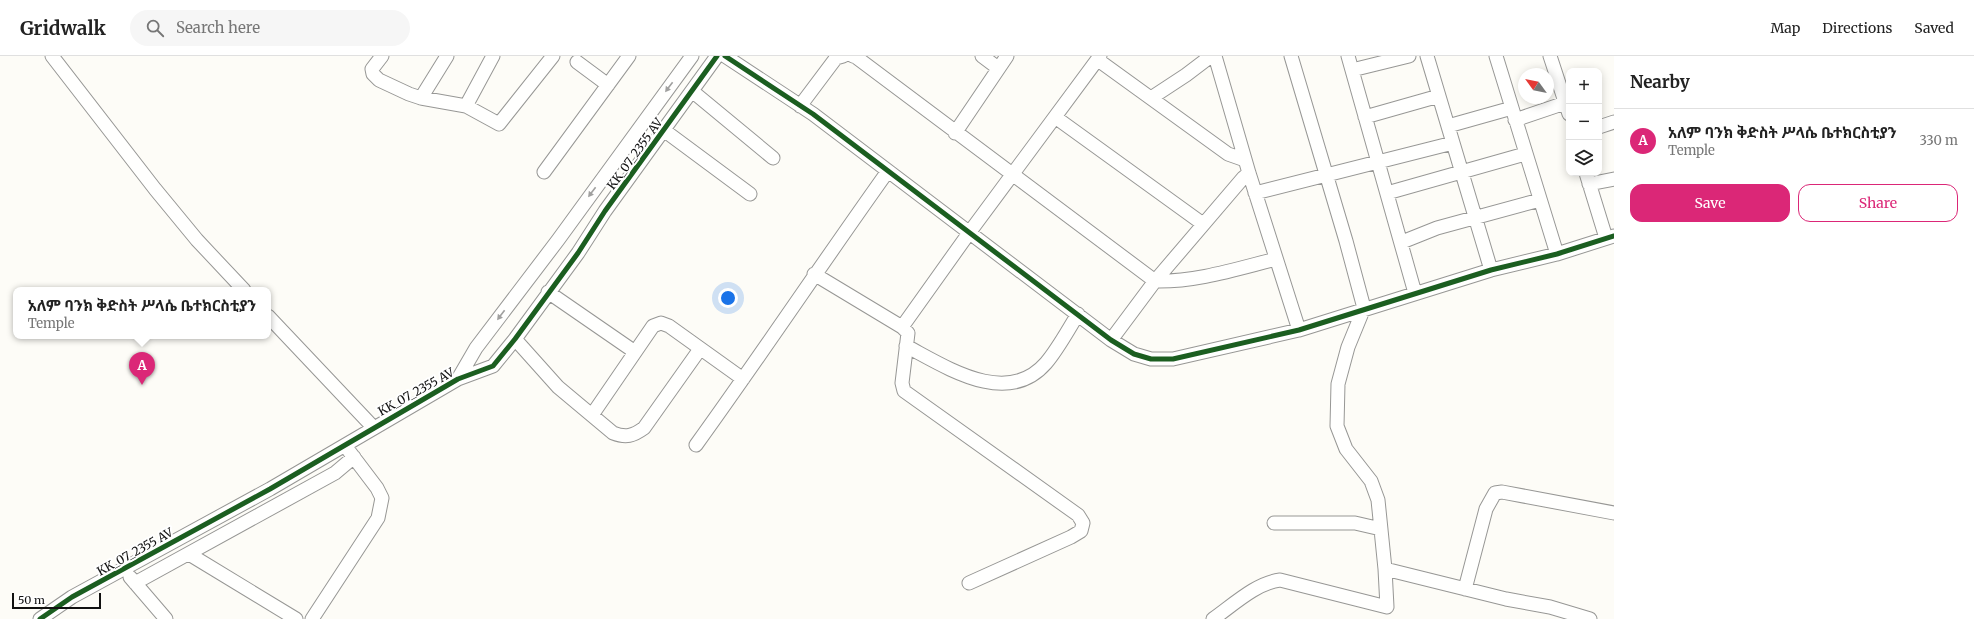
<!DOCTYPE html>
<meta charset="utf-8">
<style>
body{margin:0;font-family:Merriweather,"Noto Sans Ethiopic",serif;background:#f6f6f6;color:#222}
.controls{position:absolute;right:12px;top:12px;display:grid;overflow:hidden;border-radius:8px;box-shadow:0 2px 10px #0003}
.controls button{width:36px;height:36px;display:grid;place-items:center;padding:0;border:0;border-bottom:1px solid #e0e0e0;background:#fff;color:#222;font:20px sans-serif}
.compass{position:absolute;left:1518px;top:12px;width:36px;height:36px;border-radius:50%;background:#fff;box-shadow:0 2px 10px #0003;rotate:303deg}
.scale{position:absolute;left:12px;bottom:10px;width:89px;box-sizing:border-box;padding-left:4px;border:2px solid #111;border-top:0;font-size:11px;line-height:14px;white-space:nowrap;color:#111;-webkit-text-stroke:3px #fff;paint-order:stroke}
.you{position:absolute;left:728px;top:242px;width:14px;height:14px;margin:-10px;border:3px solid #fff;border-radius:50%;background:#1a73e8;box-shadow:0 0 0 6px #1a73e833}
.badge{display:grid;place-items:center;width:26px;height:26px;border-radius:50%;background:#db2777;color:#fff;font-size:13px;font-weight:700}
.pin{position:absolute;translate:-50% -33px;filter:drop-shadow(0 1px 2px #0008)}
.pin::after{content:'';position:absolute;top:21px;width:14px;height:12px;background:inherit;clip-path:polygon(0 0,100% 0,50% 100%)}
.popup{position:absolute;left:13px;top:231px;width:258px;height:52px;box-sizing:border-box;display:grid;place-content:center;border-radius:8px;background:#fff;filter:drop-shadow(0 1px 3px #0005);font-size:13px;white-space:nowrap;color:#767676}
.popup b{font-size:15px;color:#222}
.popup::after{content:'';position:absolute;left:50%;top:100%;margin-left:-8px;border:8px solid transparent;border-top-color:#fff}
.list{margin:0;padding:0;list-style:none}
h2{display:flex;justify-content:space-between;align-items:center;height:52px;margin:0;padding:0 16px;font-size:17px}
h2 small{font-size:13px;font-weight:400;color:#767676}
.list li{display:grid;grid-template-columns:26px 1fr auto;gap:12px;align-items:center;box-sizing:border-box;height:64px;padding:0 16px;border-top:1px solid #e0e0e0}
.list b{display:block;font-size:15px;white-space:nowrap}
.list p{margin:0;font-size:13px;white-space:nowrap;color:#767676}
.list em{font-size:13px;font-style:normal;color:#767676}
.actions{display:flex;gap:8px;padding:12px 16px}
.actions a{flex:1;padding:9px 0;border:1px solid #db2777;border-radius:12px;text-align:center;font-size:14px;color:#db2777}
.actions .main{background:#db2777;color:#fff}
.icon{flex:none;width:22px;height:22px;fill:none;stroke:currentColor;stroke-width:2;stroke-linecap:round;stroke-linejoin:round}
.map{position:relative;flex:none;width:1614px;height:563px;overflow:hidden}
header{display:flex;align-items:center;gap:24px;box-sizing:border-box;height:56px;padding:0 20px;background:#fff;border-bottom:1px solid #e0e0e0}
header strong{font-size:19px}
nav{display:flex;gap:22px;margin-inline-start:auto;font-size:14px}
.search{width:280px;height:36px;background:#f6f6f6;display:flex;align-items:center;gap:10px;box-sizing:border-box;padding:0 14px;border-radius:22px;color:#767676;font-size:15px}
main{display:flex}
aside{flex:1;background:#fff}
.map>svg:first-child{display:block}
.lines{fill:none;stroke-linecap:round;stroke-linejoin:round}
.minor-casing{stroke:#979795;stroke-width:15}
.minor{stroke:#fffffe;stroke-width:13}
.cycleway-casing{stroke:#fff;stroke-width:8}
.cycleway{stroke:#1b5e20;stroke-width:5}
.oneway{fill:#a0a09f}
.labels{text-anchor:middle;stroke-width:4;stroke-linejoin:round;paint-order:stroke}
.street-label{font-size:12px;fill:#111;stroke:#fff}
</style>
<header>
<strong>Gridwalk</strong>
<div class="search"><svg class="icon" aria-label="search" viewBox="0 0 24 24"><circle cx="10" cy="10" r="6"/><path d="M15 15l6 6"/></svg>Search here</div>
<nav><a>Map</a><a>Directions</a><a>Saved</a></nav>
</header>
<main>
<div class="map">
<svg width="1614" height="563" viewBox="0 0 1614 563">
<rect width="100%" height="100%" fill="#fdfcf7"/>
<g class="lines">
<defs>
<path id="minor" d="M52 0 155 133 197 184 244 234
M382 0 372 13 373 18 379 24 409 38 421 42 466 50 499 68 553 0
M725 0 813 58 1111 284 1134 298 1151 303H1173L1299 274 1491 214 1557 198 1614 180
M853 0 856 1 1155 225C1196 226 1236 213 1276 203
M982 0 998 12
M1215 0 1249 117 1299 274
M1291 0 1346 185 1364 252 1348 291 1338 328 1337 370 1346 393 1371 425 1378 444 1385 513 1506 543 1550 551 1590 563
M1348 0 1415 237
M1427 0 1491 214
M1496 0 1557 198
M1550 0 1569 58
M1098 4 1228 98 1245 104
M577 6 608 29
M1352 14 1409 0
M692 35 773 102
M421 42 447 0
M1151 42 1186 19 1211 0
M466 50 493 0
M800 50 836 2 843 0
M1055 61 1203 168
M1365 61 1439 40
M1515 64 1565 47
M1448 70 1512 52
M1599 71 1614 66
M665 75 750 138
M955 77 1007 0
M544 116 629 0
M1586 117 1606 182
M1589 128 1614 123
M1255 137 1453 87
M1387 137 1525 98
M1402 186 1437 172 1540 144
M814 218 902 271 908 277 902 327 904 335 1078 459 1083 467 1081 475 1071 481 969 527
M548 236 635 296
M268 260 373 371
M902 271 969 177 1100 0
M515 283 558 331 613 377C626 382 633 380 644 372L700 293
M1111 284 1155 225 1243 122 1249 117
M906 290C946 311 1007 352 1046 307 1058 293 1068 274 1078 258
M458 323 476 292 558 184 692 0
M592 359 653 270 661 267 669 270 743 323
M696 389C761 299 823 206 888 115
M1274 467H1355L1381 473
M189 498 296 563
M130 521 166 563
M135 527 335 417 354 401
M1465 533 1486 453 1495 437 1502 436 1614 457
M40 563 72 541 270 433 458 323 493 310 515 283 578 197 605 155 717 0
M312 563 378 462 382 442 377 432 349 395
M1213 563C1233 549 1256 527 1280 524L1387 551 1385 513"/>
</defs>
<use href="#minor" class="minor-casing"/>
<use href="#minor" class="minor"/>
<defs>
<path id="cycleway" d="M725 0 813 58 1111 284 1134 298 1151 303H1173L1299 274 1491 214 1557 198 1614 180
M40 563 72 541 270 433 458 323 493 310 515 283 578 197 605 155 717 0"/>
</defs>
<use href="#cycleway" class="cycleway-casing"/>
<use href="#cycleway" class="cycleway"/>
</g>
<defs><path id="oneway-solid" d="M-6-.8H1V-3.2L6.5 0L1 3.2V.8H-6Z"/></defs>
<g class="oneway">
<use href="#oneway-solid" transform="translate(669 31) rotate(127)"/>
<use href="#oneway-solid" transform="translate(592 136) rotate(127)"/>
<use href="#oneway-solid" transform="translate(501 259) rotate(127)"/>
</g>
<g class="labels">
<g class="street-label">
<text transform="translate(635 98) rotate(-54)" y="4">KK_07_2355 AV</text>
<text transform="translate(416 336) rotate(-29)" y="4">KK_07_2355 AV</text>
<text transform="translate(135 496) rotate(-29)" y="4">KK_07_2355 AV</text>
</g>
</g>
</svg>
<div class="controls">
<button>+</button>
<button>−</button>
<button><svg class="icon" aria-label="layers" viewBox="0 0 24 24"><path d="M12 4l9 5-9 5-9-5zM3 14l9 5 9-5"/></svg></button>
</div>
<svg class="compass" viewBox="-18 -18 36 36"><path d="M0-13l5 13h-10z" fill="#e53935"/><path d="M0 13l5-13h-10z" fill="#767676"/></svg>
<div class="scale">50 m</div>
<div class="you"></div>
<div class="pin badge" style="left:142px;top:329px">A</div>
<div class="popup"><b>አለም ባንክ ቅድስት ሥላሴ ቤተክርስቲያን</b>Temple</div>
</div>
<aside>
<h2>Nearby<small></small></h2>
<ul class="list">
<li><span class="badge">A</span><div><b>አለም ባንክ ቅድስት ሥላሴ ቤተክርስቲያን</b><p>Temple</p></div><em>330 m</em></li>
</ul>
<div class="actions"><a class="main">Save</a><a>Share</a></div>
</aside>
</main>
